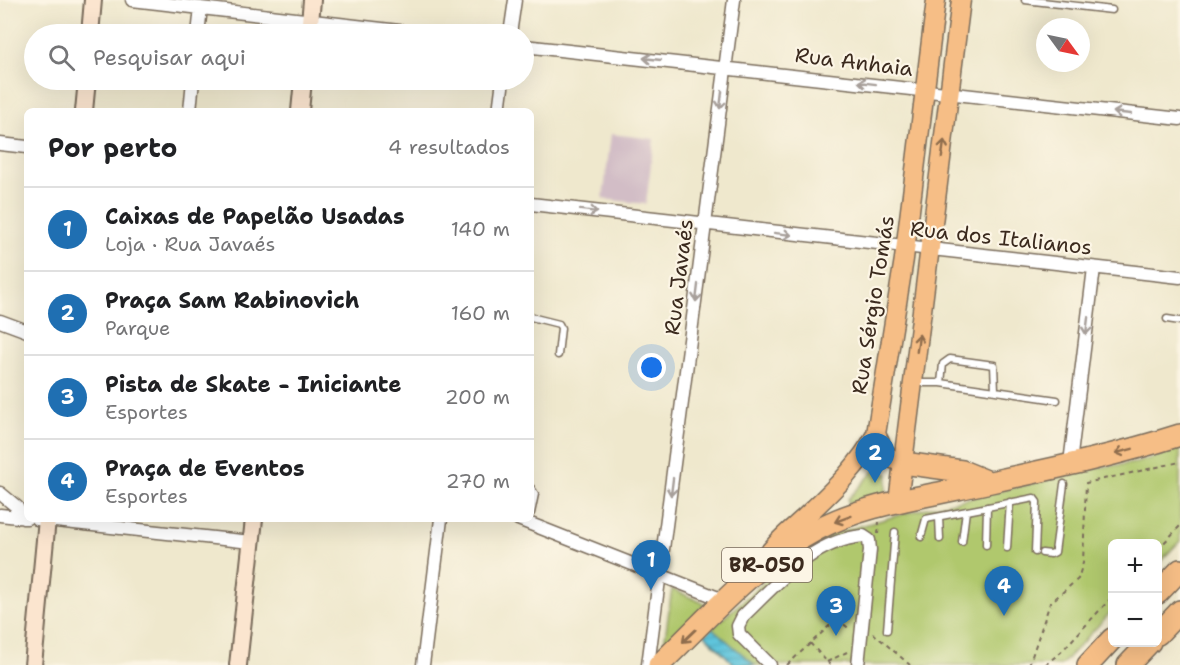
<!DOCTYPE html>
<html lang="pt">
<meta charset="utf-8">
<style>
body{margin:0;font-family:"Shantell Sans",sans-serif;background:#f6f6f6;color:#202124}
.controls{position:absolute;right:18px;bottom:18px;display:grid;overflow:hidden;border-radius:9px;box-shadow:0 6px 24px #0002}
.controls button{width:54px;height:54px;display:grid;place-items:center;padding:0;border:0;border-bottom:2px solid #e0e0e0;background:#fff;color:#202124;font:30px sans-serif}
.compass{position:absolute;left:1036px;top:18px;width:54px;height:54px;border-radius:50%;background:#fff;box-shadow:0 6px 24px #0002;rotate:123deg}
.you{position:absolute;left:652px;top:368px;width:21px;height:21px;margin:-15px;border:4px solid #fff;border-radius:50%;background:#1a73e8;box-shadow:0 0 0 9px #1a73e833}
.badge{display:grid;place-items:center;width:39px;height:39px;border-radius:50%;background:#1f6fb2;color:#fff;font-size:20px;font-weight:700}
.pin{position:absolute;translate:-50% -50px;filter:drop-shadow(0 2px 3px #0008)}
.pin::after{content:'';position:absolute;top:32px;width:21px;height:18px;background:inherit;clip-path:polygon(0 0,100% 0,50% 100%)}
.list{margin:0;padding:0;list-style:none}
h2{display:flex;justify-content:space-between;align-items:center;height:78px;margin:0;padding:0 24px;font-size:26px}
h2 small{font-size:20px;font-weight:400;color:#757577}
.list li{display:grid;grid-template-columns:39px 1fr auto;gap:18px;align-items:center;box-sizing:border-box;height:84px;padding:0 24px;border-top:2px solid #e0e0e0}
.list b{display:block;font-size:22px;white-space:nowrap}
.list p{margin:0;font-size:20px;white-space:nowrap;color:#757577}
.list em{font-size:20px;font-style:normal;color:#757577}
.icon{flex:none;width:33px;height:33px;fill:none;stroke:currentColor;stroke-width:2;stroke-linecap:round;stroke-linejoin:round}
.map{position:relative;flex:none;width:1180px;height:665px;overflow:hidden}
.search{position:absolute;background:#fff;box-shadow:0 6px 24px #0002;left:24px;top:24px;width:510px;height:66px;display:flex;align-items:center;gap:15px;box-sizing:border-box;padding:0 21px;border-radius:33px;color:#757577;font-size:22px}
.panel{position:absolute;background:#fff;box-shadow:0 6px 24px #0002;left:24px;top:108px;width:510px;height:414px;border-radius:9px}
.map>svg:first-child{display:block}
.industrial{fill:#d2bdc6}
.green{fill:#b0c86d;stroke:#767946;stroke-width:1.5}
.water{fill:url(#water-rules);stroke:#4d787d;stroke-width:1.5}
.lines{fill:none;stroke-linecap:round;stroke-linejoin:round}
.lane-casing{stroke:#7a6c5b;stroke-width:9}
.street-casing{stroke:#7a6c5b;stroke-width:15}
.secondary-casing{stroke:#7a6c5b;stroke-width:20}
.primary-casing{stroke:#7a6c5b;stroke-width:21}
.highway-casing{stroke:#7a6c5b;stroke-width:24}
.path{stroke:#7a6c5b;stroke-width:2;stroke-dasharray:4.5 4.5;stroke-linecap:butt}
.lane{stroke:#fff;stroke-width:6}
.street{stroke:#fff;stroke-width:12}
.secondary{stroke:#fbe5cf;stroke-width:16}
.primary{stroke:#f6be86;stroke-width:18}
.highway{stroke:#f6be86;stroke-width:21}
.oneway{stroke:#a79f9a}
.oneway2{stroke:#8f6d4d}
.labels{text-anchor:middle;stroke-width:4.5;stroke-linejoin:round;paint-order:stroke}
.shield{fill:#fcf5e5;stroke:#75675a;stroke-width:1.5}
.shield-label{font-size:20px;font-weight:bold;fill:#3b2a1e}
.street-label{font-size:21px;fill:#3b2a1e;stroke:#fcf5e5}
</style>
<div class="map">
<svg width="1180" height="665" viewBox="0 0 1180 665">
<defs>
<pattern id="water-rules" width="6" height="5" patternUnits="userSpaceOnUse" patternTransform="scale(1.5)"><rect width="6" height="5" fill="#5fc5dc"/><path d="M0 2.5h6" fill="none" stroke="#53a9bc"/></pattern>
</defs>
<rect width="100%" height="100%" fill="#fcf5e5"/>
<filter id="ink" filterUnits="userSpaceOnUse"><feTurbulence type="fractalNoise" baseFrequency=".0167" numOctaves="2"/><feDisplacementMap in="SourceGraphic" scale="12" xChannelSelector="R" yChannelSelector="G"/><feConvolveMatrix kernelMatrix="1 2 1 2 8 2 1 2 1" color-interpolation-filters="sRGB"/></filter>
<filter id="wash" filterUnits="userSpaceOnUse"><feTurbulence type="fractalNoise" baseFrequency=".008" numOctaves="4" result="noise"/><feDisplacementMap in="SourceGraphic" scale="24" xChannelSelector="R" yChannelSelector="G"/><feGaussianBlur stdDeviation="1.35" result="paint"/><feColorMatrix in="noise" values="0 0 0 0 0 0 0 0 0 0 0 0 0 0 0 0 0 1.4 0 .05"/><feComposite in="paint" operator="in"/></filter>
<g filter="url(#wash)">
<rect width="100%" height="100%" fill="#efe8cd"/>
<path class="industrial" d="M611 134 654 139 646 204 603 199Z"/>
<path class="green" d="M1180 449V541L1158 564V544H1112V611L1061 665H735L705 635 809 541 906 513 1102 467 1136 463Z
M875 470 888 474 886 492 853 504 848 503V499Z
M672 589 705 604 664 645Z"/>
<path class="water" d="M712 628 755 665H735L705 635Z"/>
</g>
<g filter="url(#ink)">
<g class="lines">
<defs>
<path id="lane" d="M1025 0 1112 10
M531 317 559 324 561 328 558 355
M1167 319 1180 321
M916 383H941L1057 400
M941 383 943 364 950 359 994 365 995 390
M531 488 535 494 531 513
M939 517 940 539
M921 537 926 519 1034 498 1037 502 1035 552
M962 542 966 511
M986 545 987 507
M1007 548 1010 502
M1042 553 1051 554 1055 552 1064 484
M887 630 895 532"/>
<path id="street" d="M132 0 425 34
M198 34 201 8
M510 34 515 0
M524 46 1180 119
M190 111 193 80
M499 111 503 80
M0 144 27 147
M531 204 1180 277
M0 321 27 331
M1070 463 1094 268
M0 493 17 507 23 518
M0 515 27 518
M37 519 251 542
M518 519 726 601
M423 665 441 519
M648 665 734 0
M770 665 739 634 738 626 743 616C778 583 811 541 863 536L869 540 870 550 858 665"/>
<path id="secondary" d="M90 34 93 0
M309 34 312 0
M84 111 87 80
M300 111 303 80
M33 665 47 519
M238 665 254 519"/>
<path id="primary" d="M876 434 887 457 903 463
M898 502 961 0
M764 560C775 542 791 530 806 516 832 491 859 466 876 434L904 259 936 0"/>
<path id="highway" d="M903 463 962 471 989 482
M1158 593 1180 570
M1158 634 1180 611
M659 665C708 618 757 561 818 529 861 506 912 499 958 489 1032 473 1108 458 1180 435
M1088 665 1112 639
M1128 665 1150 642"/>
</defs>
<use href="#lane" class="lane-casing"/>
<use href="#street" class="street-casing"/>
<use href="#secondary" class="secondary-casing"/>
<use href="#primary" class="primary-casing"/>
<use href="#highway" class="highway-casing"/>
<path class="path" d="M878 534 879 522
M1158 549 1180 526
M837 619 851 630
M873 633 910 665
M810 643 830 665
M827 662 847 652
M787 665 853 604
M1029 665 1050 603 1078 579 1083 563 1086 483 1180 462
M1045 665 1061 652 1112 597"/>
<use href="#lane" class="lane"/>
<use href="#street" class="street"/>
<use href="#secondary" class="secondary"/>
<use href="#primary" class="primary"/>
<use href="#highway" class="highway"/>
</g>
<defs><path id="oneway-shaft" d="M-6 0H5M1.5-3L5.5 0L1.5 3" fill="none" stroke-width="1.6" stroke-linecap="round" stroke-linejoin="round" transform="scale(1.5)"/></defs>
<g class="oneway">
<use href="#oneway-shaft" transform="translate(652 59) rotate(-174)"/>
<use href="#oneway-shaft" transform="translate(867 83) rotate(-173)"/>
<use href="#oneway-shaft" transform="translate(721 100) rotate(97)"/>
<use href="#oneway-shaft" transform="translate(1122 113) rotate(-174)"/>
<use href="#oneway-shaft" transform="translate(589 211) rotate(7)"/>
<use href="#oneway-shaft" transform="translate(783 234) rotate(7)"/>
<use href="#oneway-shaft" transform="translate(697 293) rotate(97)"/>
<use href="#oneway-shaft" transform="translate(1087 326) rotate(97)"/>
<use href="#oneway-shaft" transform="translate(672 487) rotate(97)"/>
</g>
<g class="oneway2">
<use href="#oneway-shaft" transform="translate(943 149) rotate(-82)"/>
<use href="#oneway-shaft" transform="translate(918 343) rotate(-82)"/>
<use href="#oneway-shaft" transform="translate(1124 451) rotate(166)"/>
<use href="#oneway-shaft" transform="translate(843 519) rotate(160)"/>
<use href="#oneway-shaft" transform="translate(689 636) rotate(136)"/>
</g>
</g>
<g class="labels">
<rect class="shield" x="722" y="548" width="90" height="34" rx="4.5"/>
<g class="shield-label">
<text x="767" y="572">BR-050</text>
</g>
<g class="street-label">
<text transform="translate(854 62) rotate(7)" y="7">Rua Anhaia</text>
<text transform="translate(1001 238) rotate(6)" y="7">Rua dos Italianos</text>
<text transform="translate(679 277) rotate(-83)" y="7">Rua Javaés</text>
<text transform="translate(873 305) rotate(-81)" y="7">Rua Sérgio Tomás</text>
</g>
</g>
</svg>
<div class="controls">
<button>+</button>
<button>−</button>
</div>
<svg class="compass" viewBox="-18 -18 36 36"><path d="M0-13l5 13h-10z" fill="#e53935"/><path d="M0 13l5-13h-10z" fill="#757577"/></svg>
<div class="you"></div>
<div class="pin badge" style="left:651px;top:590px">1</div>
<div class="pin badge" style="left:875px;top:483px">2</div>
<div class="pin badge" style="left:836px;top:636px">3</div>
<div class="pin badge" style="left:1004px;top:616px">4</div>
<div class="search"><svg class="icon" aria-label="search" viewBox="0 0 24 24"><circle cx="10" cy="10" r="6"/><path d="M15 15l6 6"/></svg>Pesquisar aqui</div>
<section class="panel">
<h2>Por perto<small>4 resultados</small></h2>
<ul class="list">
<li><span class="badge">1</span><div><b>Caixas de Papelão Usadas</b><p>Loja · Rua Javaés</p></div><em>140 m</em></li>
<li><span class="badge">2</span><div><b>Praça Sam Rabinovich</b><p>Parque</p></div><em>160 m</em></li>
<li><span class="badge">3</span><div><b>Pista de Skate - Iniciante</b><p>Esportes</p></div><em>200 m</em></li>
<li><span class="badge">4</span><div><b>Praça de Eventos</b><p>Esportes</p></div><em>270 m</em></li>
</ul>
</section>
</div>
